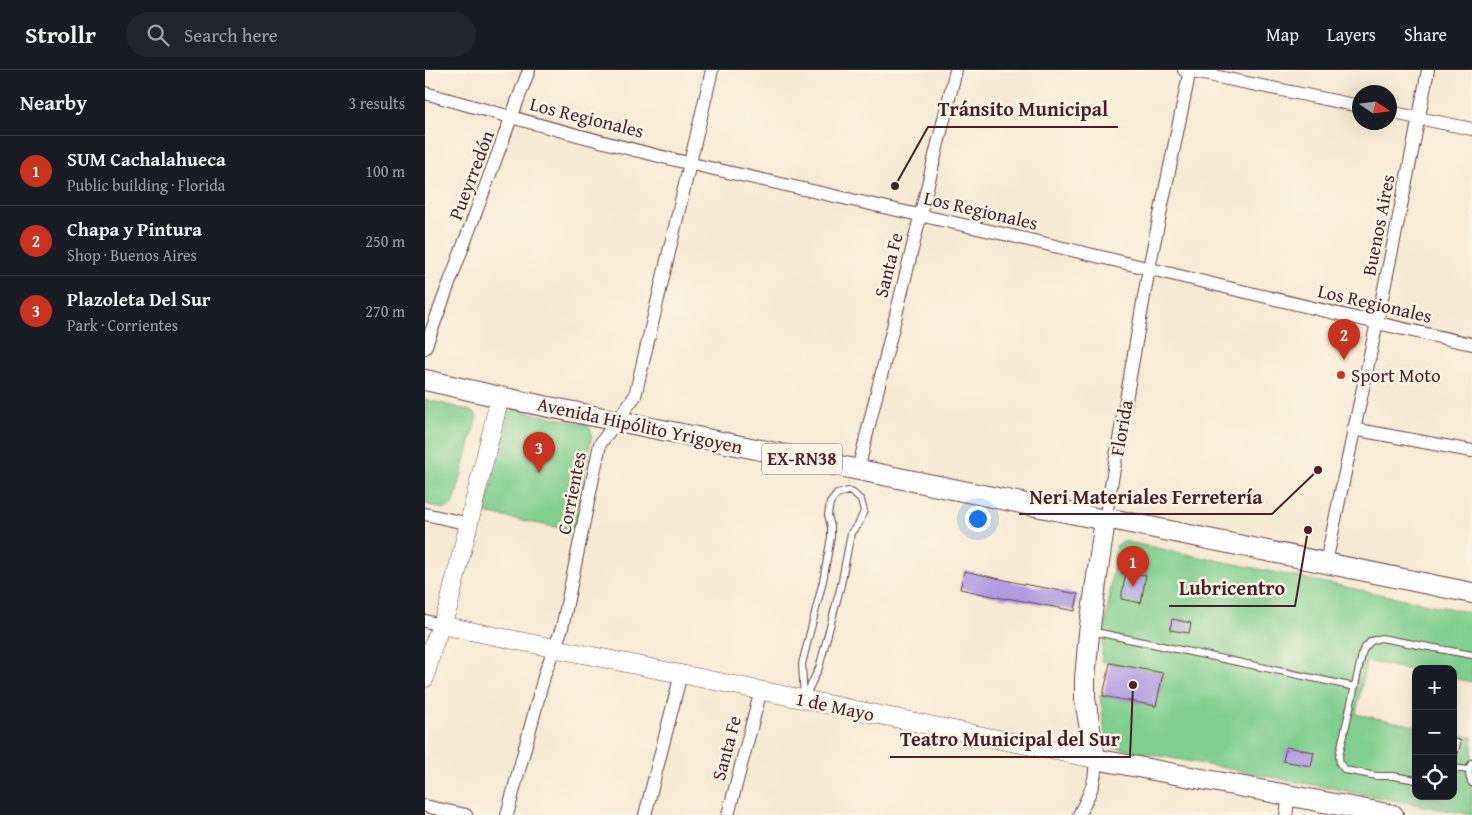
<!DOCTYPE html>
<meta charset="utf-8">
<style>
body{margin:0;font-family:"Gentium Book Plus",serif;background:#20242c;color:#f1f3f6}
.controls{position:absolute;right:15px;bottom:15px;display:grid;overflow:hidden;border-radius:10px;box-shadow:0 5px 20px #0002}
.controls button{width:45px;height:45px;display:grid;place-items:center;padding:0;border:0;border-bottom:1px solid #363941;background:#171b24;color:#f1f3f6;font:25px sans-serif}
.compass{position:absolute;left:927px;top:15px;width:45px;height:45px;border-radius:50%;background:#171b24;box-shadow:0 5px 20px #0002;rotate:103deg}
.you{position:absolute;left:552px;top:448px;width:18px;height:18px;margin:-12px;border:4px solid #fff;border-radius:50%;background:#1a73e8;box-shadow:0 0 0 8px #1a73e833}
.badge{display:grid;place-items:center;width:32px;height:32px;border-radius:50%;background:#c8321e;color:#fff;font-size:16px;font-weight:700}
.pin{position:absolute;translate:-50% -41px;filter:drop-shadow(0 1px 2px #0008)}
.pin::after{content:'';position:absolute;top:26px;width:18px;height:15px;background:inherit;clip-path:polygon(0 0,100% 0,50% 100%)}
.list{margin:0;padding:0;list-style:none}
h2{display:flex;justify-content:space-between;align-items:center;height:65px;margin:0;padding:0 20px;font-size:21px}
h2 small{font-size:16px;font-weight:400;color:#9ea1a6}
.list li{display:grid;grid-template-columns:32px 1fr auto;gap:15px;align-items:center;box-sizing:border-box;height:70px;padding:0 20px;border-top:1px solid #363941}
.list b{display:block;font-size:19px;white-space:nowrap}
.list p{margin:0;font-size:16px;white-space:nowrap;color:#9ea1a6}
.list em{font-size:16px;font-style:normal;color:#9ea1a6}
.icon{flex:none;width:28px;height:28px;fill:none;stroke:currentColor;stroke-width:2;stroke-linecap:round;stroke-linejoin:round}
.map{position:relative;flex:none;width:1047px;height:745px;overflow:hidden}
header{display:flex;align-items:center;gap:30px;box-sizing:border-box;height:70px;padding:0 25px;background:#171b24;border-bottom:1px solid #363941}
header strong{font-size:24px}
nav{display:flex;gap:28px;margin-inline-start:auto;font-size:18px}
.search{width:350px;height:45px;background:#20242c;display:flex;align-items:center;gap:12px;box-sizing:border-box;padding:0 18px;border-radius:28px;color:#9ea1a6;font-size:19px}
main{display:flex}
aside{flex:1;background:#171b24}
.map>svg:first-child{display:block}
.green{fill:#81cf8e;stroke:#66775c}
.building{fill:#b19ce2}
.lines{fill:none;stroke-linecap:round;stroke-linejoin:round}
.lane-casing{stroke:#643d44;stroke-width:8}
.street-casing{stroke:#643d44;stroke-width:14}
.secondary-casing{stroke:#643d44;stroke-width:19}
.primary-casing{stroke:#643d44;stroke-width:22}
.lane{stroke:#fff;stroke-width:6}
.street{stroke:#fff;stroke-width:12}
.secondary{stroke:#fff;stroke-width:18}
.primary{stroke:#fff;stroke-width:20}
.poi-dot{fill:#c8321e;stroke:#fcf5e5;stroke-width:2}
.labels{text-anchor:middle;stroke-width:5;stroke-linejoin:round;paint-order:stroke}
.shield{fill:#fcf5e5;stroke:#7f5f63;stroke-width:1}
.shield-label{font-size:18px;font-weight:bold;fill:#4a1f2b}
.street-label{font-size:19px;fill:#4a1f2b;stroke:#fcf5e5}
.poi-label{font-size:19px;fill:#4a1f2b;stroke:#fcf5e5;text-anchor:start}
.leader{fill:none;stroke:#4a1f2b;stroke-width:2}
.callout-dot{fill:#4a1f2b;stroke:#fcf5e5;stroke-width:2}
.callout-label{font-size:20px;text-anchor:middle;font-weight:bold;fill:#4a1f2b;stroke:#fcf5e5;stroke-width:5;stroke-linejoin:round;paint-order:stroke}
</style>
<header>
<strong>Strollr</strong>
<div class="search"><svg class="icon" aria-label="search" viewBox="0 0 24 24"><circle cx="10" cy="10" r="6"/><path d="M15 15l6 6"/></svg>Search here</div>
<nav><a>Map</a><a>Layers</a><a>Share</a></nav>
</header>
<main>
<aside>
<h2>Nearby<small>3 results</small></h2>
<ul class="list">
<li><span class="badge">1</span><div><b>SUM Cachalahueca</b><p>Public building · Florida</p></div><em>100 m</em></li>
<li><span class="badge">2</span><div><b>Chapa y Pintura</b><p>Shop · Buenos Aires</p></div><em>250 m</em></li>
<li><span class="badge">3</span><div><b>Plazoleta Del Sur</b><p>Park · Corrientes</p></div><em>270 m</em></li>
</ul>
</aside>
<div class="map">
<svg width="1047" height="745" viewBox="0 0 1047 745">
<rect width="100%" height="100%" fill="#fcf5e5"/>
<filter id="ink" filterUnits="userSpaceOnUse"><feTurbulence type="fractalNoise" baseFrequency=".02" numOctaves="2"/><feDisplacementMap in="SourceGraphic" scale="10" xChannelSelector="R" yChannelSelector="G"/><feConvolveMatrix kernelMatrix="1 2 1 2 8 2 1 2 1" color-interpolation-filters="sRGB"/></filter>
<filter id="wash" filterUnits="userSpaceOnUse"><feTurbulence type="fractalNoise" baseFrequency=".0096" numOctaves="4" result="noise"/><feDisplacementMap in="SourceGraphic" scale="20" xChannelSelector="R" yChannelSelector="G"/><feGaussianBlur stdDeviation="1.12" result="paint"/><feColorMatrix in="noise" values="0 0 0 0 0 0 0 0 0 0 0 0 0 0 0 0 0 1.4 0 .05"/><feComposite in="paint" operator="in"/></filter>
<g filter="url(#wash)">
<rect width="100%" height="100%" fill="#f7ead3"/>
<path class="green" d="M0 329 46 341 52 346 29 433C22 443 11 436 0 434Z
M91 340 160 354 165 358 167 364 149 461 60 443 83 346 85 341Z
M698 471 1047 543V612L1028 608V599H991V601L941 591 931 644 991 656V726H1028V663L1047 667V745L688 677 681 670 675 625 731 636 738 604 676 591 691 476Z"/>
<g id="blocks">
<path class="building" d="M539 501 598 514 653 524 650 541 582 528 581 529 535 519Z
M701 502 721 505 716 533 696 529Z
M747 549 766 553 764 563 745 560Z
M685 593 738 603 731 636 678 626Z
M861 677 889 682 886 696 858 691Z"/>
</g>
</g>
<g filter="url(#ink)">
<use href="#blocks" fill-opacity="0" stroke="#643d44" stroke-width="1"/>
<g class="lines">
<defs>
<path id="lane" d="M423 421 428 423 436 430 439 441 434 453 426 463 416 515 394 598 379 629 377 594 398 511 406 467V457L403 445 405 433 412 424Z
M666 561 930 617
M1028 689 1032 673
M1047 693C1043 699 1043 707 1047 713
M1028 698 1044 700
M991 710 968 706H952L920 700 915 694 914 686 938 580 946 571 956 568 1047 585"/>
<path id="street" d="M759 0 934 36
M0 23C88 48 177 73 267 94 372 118 478 141 583 165 738 201 892 241 1047 274
M964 42 1047 59
M0 278 104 0
M928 359 1047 381
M433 400 531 0
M0 444 44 454
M680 450 724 198 765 0
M901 493C935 329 972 165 1003 0
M0 551 16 555
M0 736 41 745
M82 745 120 603 137 558 175 374 210 326 287 0
M220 745 256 604
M303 745 336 620
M654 745C664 724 672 713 670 689
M861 745 864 726"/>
<path id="secondary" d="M16 555 670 689
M0 608 8 576 23 538 75 327"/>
<path id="primary" d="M0 310 75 327 680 450H691L1047 523
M680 450 664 563 660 609V629L670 689 968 745"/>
</defs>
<use href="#lane" class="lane-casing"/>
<use href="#street" class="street-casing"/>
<use href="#secondary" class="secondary-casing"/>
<use href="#primary" class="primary-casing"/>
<use href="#lane" class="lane"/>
<use href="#street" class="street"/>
<use href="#secondary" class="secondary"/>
<use href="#primary" class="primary"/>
</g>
</g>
<circle class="poi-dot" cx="916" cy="305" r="5"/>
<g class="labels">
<rect class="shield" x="337" y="373.5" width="80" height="31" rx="4"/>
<g class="shield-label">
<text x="377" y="395">EX-RN38</text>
</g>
<g class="street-label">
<text transform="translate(162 47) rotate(14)" y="7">Los Regionales</text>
<text transform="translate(46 105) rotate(-69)" y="7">Pueyrredón</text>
<text transform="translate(556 140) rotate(13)" y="7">Los Regionales</text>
<text transform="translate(953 155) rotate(-79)" y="7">Buenos Aires</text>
<text transform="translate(463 195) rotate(-76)" y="7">Santa Fe</text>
<text transform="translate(950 233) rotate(13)" y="7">Los Regionales</text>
<text transform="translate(215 355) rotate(12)" y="7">Avenida Hipólito Yrigoyen</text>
<text transform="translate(696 358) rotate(-80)" y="7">Florida</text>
<text transform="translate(146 423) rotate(-79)" y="7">Corrientes</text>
<text transform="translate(410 636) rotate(12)" y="7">1 de Mayo</text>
<text transform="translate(301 678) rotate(-75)" y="7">Santa Fe</text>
</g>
<g class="poi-label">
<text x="926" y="312">Sport Moto</text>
</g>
</g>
<path class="leader" d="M470 116L503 57H693M893 400L847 444H594M883 460L870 536H744M708 615L705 687H465"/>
<g class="callout-dot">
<circle cx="470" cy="116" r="5"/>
<circle cx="893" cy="400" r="5"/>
<circle cx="883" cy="460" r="5"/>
<circle cx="708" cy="615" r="5"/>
</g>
<g class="callout-label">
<text x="598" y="46">Tránsito Municipal</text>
<text x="721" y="434">Neri Materiales Ferretería</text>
<text x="807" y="525">Lubricentro</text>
<text x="585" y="676">Teatro Municipal del Sur</text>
</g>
</svg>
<div class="controls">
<button>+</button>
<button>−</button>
<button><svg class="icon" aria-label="locate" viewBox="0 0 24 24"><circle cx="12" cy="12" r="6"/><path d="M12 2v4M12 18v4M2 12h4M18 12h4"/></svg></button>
</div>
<svg class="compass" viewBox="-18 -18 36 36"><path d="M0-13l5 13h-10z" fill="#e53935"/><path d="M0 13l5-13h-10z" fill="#9ea1a6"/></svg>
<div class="you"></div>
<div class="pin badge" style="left:708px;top:517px">1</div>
<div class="pin badge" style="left:919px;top:290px">2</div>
<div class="pin badge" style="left:114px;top:403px">3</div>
</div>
</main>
